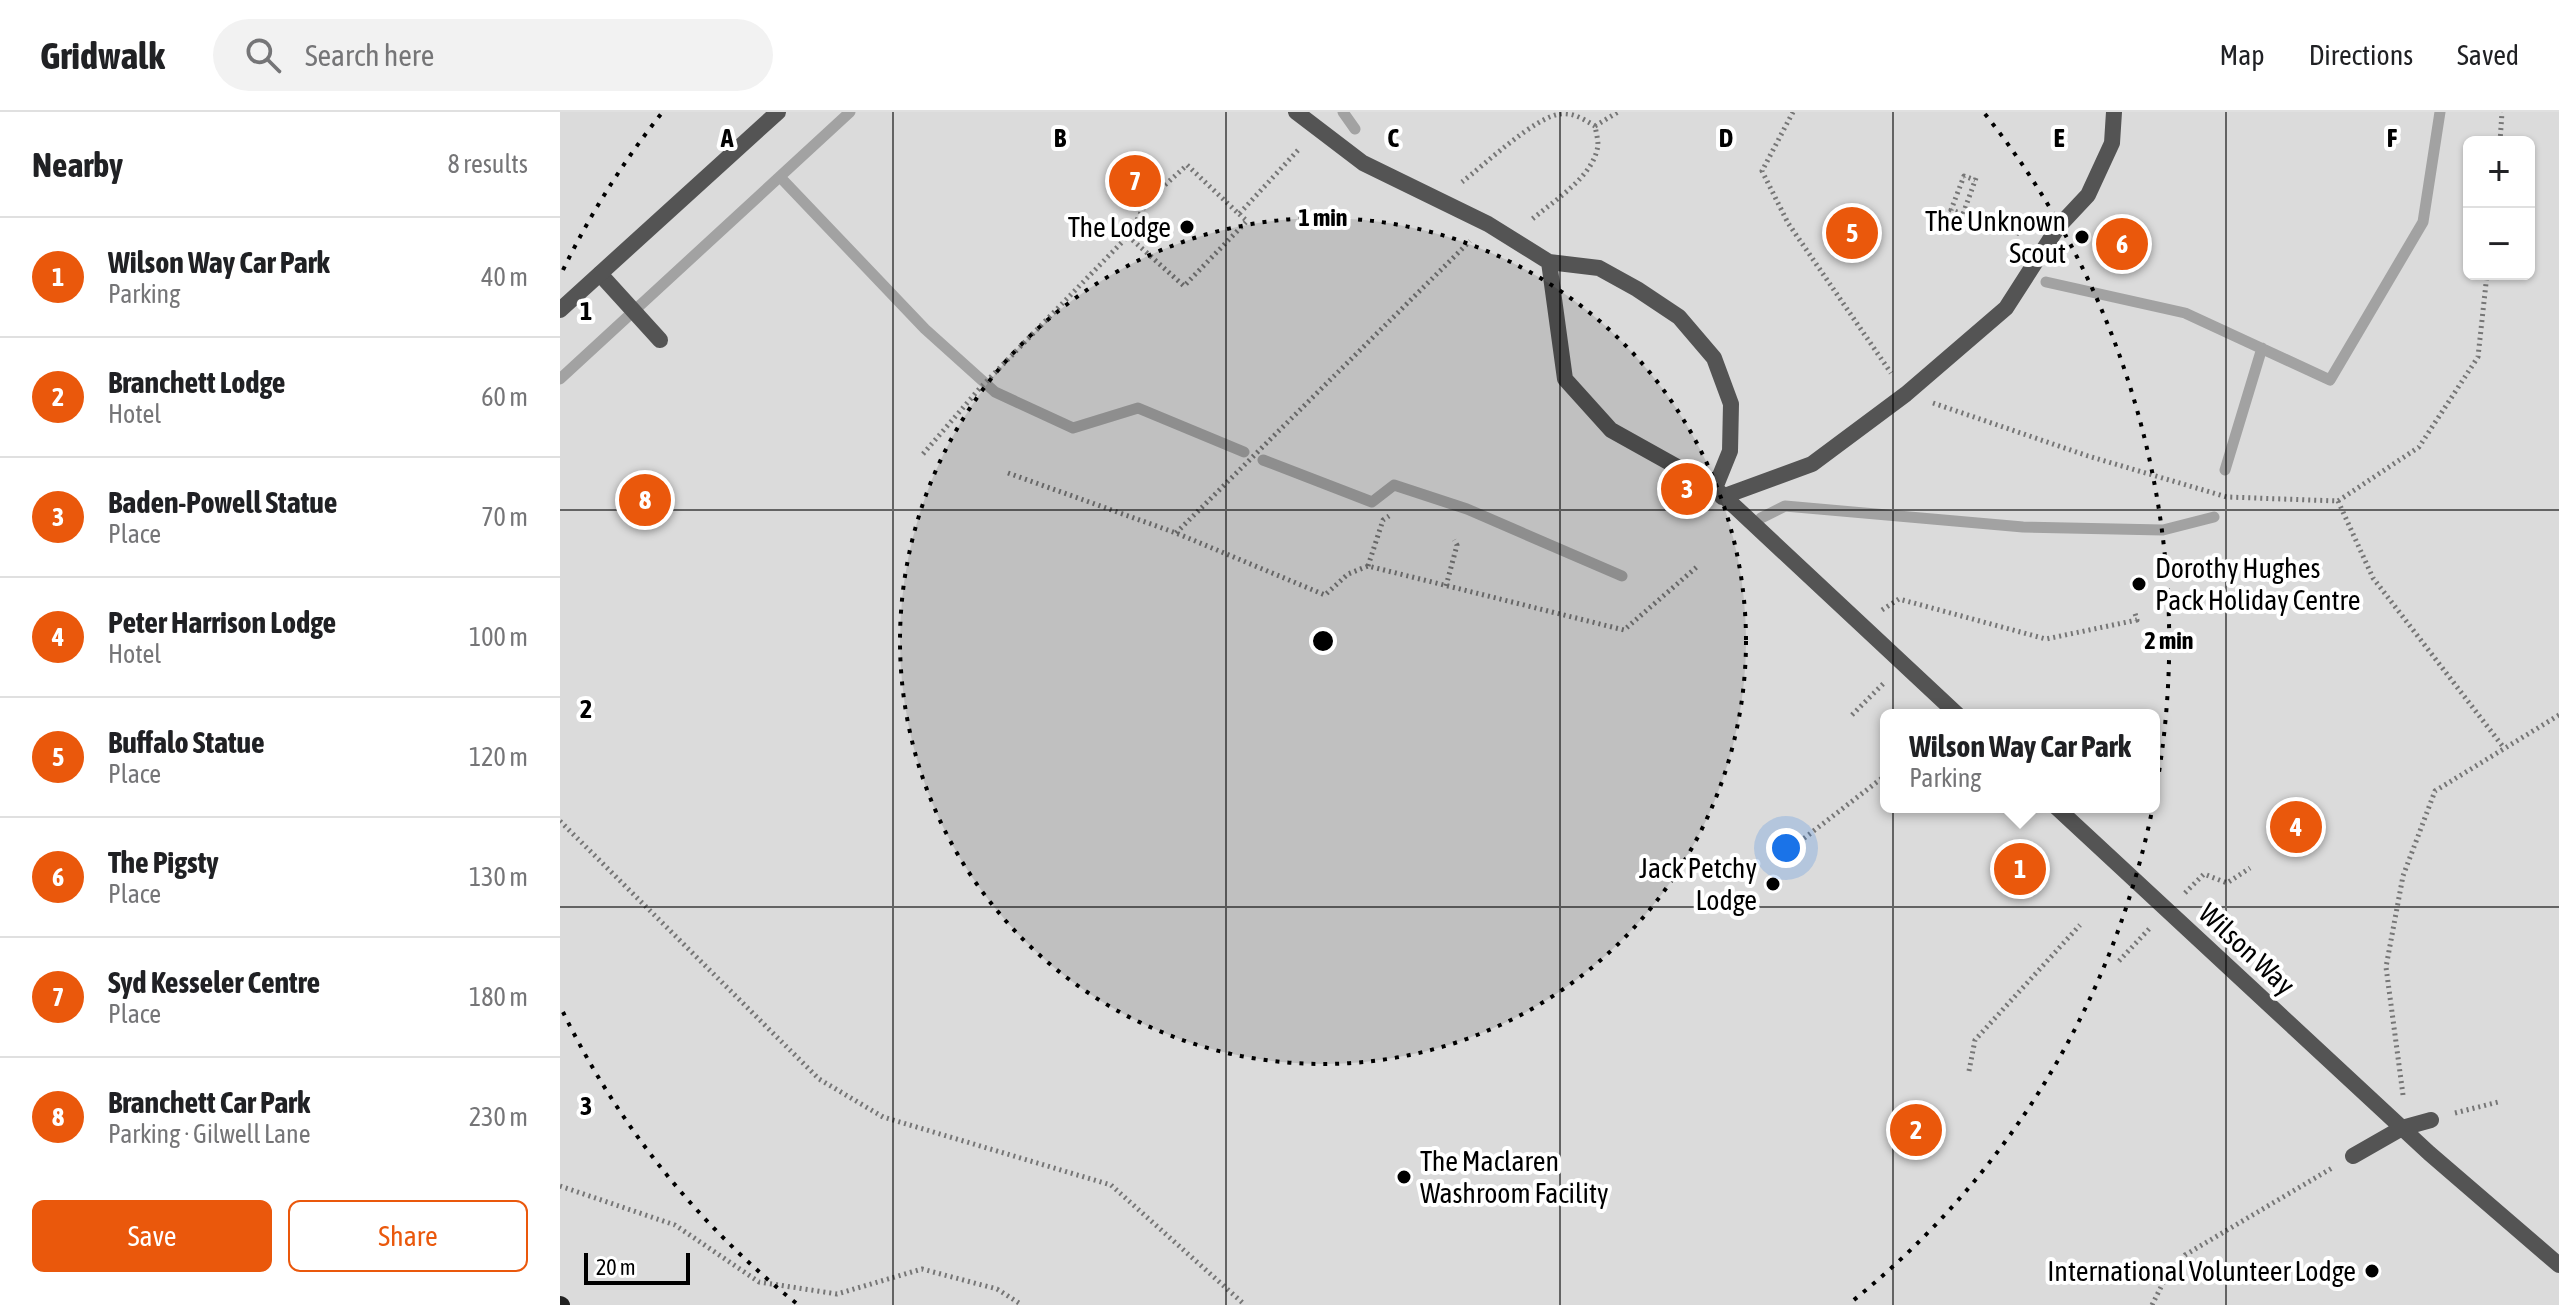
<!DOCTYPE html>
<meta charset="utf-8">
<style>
body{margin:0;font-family:"Asap Condensed",sans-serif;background:#f2f2f2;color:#202124}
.controls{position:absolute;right:24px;top:24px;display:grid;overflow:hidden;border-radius:12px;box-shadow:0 2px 6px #0004}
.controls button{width:72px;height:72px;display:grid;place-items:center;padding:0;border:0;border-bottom:2px solid #e0e0e0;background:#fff;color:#202124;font:40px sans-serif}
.scale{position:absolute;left:24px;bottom:20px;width:106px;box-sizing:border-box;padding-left:8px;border:4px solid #000;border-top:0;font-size:22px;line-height:28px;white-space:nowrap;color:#000;-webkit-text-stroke:6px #fff;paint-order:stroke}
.you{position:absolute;left:1226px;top:736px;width:28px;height:28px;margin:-20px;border:6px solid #fff;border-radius:50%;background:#1a73e8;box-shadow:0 0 0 12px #1a73e833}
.badge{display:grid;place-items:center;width:52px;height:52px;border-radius:50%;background:#ea580c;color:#fff;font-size:26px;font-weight:700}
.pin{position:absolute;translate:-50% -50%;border:4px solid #fff;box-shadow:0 2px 8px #0006}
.popup{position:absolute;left:1320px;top:597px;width:280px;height:104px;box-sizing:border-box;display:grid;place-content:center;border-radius:12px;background:#fff;filter:drop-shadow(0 2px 6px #0005);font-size:26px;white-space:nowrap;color:#757577}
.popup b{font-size:30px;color:#202124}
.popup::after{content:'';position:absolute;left:50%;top:100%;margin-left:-16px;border:16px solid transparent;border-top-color:#fff}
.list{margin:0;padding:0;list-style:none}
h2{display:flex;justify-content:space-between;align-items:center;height:104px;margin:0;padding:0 32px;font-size:34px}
h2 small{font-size:26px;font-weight:400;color:#757577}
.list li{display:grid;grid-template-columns:52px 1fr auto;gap:24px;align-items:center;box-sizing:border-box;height:120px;padding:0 32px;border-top:2px solid #e0e0e0}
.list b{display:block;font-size:30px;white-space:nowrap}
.list p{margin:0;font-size:26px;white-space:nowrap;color:#757577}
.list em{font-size:26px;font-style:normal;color:#757577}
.actions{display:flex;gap:16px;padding:24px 32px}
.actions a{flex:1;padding:18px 0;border:2px solid #ea580c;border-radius:12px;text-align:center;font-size:28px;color:#ea580c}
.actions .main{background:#ea580c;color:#fff}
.icon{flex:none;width:44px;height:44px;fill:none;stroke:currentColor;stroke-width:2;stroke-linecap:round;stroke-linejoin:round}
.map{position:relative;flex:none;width:1999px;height:1193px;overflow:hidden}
header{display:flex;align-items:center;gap:48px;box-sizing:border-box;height:112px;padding:0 40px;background:#fff;border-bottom:2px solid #e0e0e0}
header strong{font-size:38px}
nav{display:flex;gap:44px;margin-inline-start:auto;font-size:28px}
.search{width:560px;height:72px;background:#f2f2f2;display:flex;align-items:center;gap:20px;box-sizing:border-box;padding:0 28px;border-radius:44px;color:#757577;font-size:30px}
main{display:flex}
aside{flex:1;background:#fff}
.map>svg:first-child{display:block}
.green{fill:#dbdbdb;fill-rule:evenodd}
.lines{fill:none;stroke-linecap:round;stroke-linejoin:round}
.stream{stroke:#a2a2a2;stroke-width:11}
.path{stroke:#767676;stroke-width:5;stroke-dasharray:2 4;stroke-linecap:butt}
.lane{stroke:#545454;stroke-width:16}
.street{stroke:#545454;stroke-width:16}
.secondary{stroke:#212121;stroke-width:16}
.grid{fill:none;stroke:#000;stroke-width:2;stroke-opacity:0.55}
.ring{fill:none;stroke:#000;stroke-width:4;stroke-dasharray:4 8}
.poi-dot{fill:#000;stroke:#fff;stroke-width:3}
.labels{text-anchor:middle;stroke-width:8;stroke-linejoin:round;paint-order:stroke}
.poi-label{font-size:28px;fill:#000;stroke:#fff;text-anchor:end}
.street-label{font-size:28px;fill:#000;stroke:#fff}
.grid-label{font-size:26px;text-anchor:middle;font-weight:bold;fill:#000;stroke:#fff;stroke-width:8;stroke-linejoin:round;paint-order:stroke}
.centre{fill:#000;stroke:#fff;stroke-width:4}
.ring-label{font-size:24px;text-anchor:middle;font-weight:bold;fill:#000;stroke:#fff;stroke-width:8;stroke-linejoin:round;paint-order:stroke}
</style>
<header>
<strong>Gridwalk</strong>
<div class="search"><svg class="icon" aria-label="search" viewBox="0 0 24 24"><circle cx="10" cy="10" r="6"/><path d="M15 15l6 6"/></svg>Search here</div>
<nav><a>Map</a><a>Directions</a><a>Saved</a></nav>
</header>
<main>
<aside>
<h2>Nearby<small>8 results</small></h2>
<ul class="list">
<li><span class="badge">1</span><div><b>Wilson Way Car Park</b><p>Parking</p></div><em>40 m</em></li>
<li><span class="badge">2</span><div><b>Branchett Lodge</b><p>Hotel</p></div><em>60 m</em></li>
<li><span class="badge">3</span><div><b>Baden-Powell Statue</b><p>Place</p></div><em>70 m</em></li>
<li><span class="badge">4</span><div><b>Peter Harrison Lodge</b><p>Hotel</p></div><em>100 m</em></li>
<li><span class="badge">5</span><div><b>Buffalo Statue</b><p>Place</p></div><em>120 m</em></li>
<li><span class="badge">6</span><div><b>The Pigsty</b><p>Place</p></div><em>130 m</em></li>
<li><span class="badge">7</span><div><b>Syd Kesseler Centre</b><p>Place</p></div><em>180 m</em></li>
<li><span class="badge">8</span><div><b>Branchett Car Park</b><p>Parking · Gilwell Lane</p></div><em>230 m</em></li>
</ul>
<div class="actions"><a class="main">Save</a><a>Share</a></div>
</aside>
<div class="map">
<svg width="1999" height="1193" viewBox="0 0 1999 1193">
<rect width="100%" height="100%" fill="#fff"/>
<path class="green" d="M0 0H1999V1193H0ZM1909 30H1969V162H1909ZM1326 603H1594V695H1326Z"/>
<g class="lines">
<path class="stream" d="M783 0 795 17
M220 65 365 217 435 280 513 316 578 296 684 340
M1486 170 1625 201 1770 268 1863 110 1880 0
M0 267 290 0
M703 348 812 390 834 373 907 397 1062 464
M1665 358 1702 236
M1201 406 1225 394 1463 415 1603 418 1654 405"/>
<path class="path" d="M1233 0 1202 59 1228 111 1331 261
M1035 14 1058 0
M1940 30 1942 0
M1416 66 1403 102 1463 123
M902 70C924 53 975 5 1000 2 1013 0 1025 8 1035 14 1036 20 1038 27 1038 33 1034 65 993 89 970 109
M605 73 627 53 679 102 740 36
M1403 102 1391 98 1404 64 1415 68
M568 124 624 174 687 109 679 102
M1373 291 1528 344 1667 385 1778 389 1859 335 1918 245 1927 162
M363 342 420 276 568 124 584 95
M448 361 616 421 765 483 788 462 808 454 1064 518 1139 453
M1778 389 1813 466 1944 636
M616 421 910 129
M808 454 823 408 829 404
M886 474 897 433 894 428
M1322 498 1339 487 1486 527 1577 508 1574 498
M1292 603 1325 570
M0 709 259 967 323 1005 551 1073 685 1193
M1225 741 1326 663
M1625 781 1644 762 1667 771 1690 756
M1559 849 1590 816
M1409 959 1415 928 1520 813
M1843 983 1826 855 1843 764 1875 679 1999 603
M1895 1001 1938 990
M0 1074 115 1113 199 1170 277 1182 362 1157 437 1177 462 1193
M1592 1193 1604 1169 1625 1143 1772 1056"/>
<path class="lane" d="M736 0 803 51 928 112 989 150 1005 267 1051 318 1155 376 1398 603
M989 150 1039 156 1077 177 1119 205 1154 246 1171 292 1170 339 1155 376
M40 162 100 228
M1162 385 1252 352 1346 282 1446 196 1498 115 1528 83 1552 31 1554 0
M1496 695 1869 1041 1999 1153
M1793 1044 1842 1016 1871 1008"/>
<path class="street" d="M0 198 218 0"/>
<path class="secondary" d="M0 1192 2 1193"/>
</g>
<path class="grid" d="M333 0V1193M666 0V1193M1000 0V1193M1333 0V1193M1666 0V1193M0 398H1999M0 795H1999"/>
<circle cx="763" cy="529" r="423" fill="#000" fill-opacity=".12"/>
<g class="ring">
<circle cx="763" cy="529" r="423"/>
<path d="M236 1191A846 846 0 0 1 3 900M3 158A846 846 0 0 1 101 2M1425 2A846 846 0 0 1 1290 1191"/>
</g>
<g class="poi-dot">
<circle cx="627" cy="115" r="8"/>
<circle cx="1522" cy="125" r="8"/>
<circle cx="1579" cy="472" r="8"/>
<circle cx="1213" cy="772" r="8"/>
<circle cx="844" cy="1065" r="8"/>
<circle cx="1812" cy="1159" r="8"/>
</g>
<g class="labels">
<g class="poi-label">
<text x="1506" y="119">The Unknown<tspan x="1506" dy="32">Scout</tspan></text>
<text x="611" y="125">The Lodge</text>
<text x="1595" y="466" text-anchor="start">Dorothy Hughes<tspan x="1595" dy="32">Pack Holiday Centre</tspan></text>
<text x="1197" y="766">Jack Petchy<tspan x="1197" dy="32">Lodge</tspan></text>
<text x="860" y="1059" text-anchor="start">The Maclaren<tspan x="860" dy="32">Washroom Facility</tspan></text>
<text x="1796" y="1169">International Volunteer Lodge</text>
</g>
<g class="street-label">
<text transform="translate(1687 837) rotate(43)" y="10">Wilson Way</text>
</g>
</g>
<g class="grid-label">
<text x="167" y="35">A</text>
<text x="500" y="35">B</text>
<text x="833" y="35">C</text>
<text x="1166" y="35">D</text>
<text x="1499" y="35">E</text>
<text x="1832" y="35">F</text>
<text x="26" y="208">1</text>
<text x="26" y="606">2</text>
<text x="26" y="1003">3</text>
</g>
<circle cx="763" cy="529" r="12" class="centre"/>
<g class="ring-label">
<text x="763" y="114">1 min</text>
<text x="1609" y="537">2 min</text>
</g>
</svg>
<div class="controls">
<button>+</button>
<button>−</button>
</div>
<div class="scale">20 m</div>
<div class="you"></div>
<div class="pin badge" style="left:1460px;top:757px">1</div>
<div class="popup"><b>Wilson Way Car Park</b>Parking</div>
<div class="pin badge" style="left:1356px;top:1018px">2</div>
<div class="pin badge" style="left:1127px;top:377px">3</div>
<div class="pin badge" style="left:1736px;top:715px">4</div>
<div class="pin badge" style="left:1292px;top:121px">5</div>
<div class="pin badge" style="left:1562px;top:132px">6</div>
<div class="pin badge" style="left:575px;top:69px">7</div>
<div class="pin badge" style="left:85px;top:388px">8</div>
</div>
</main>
